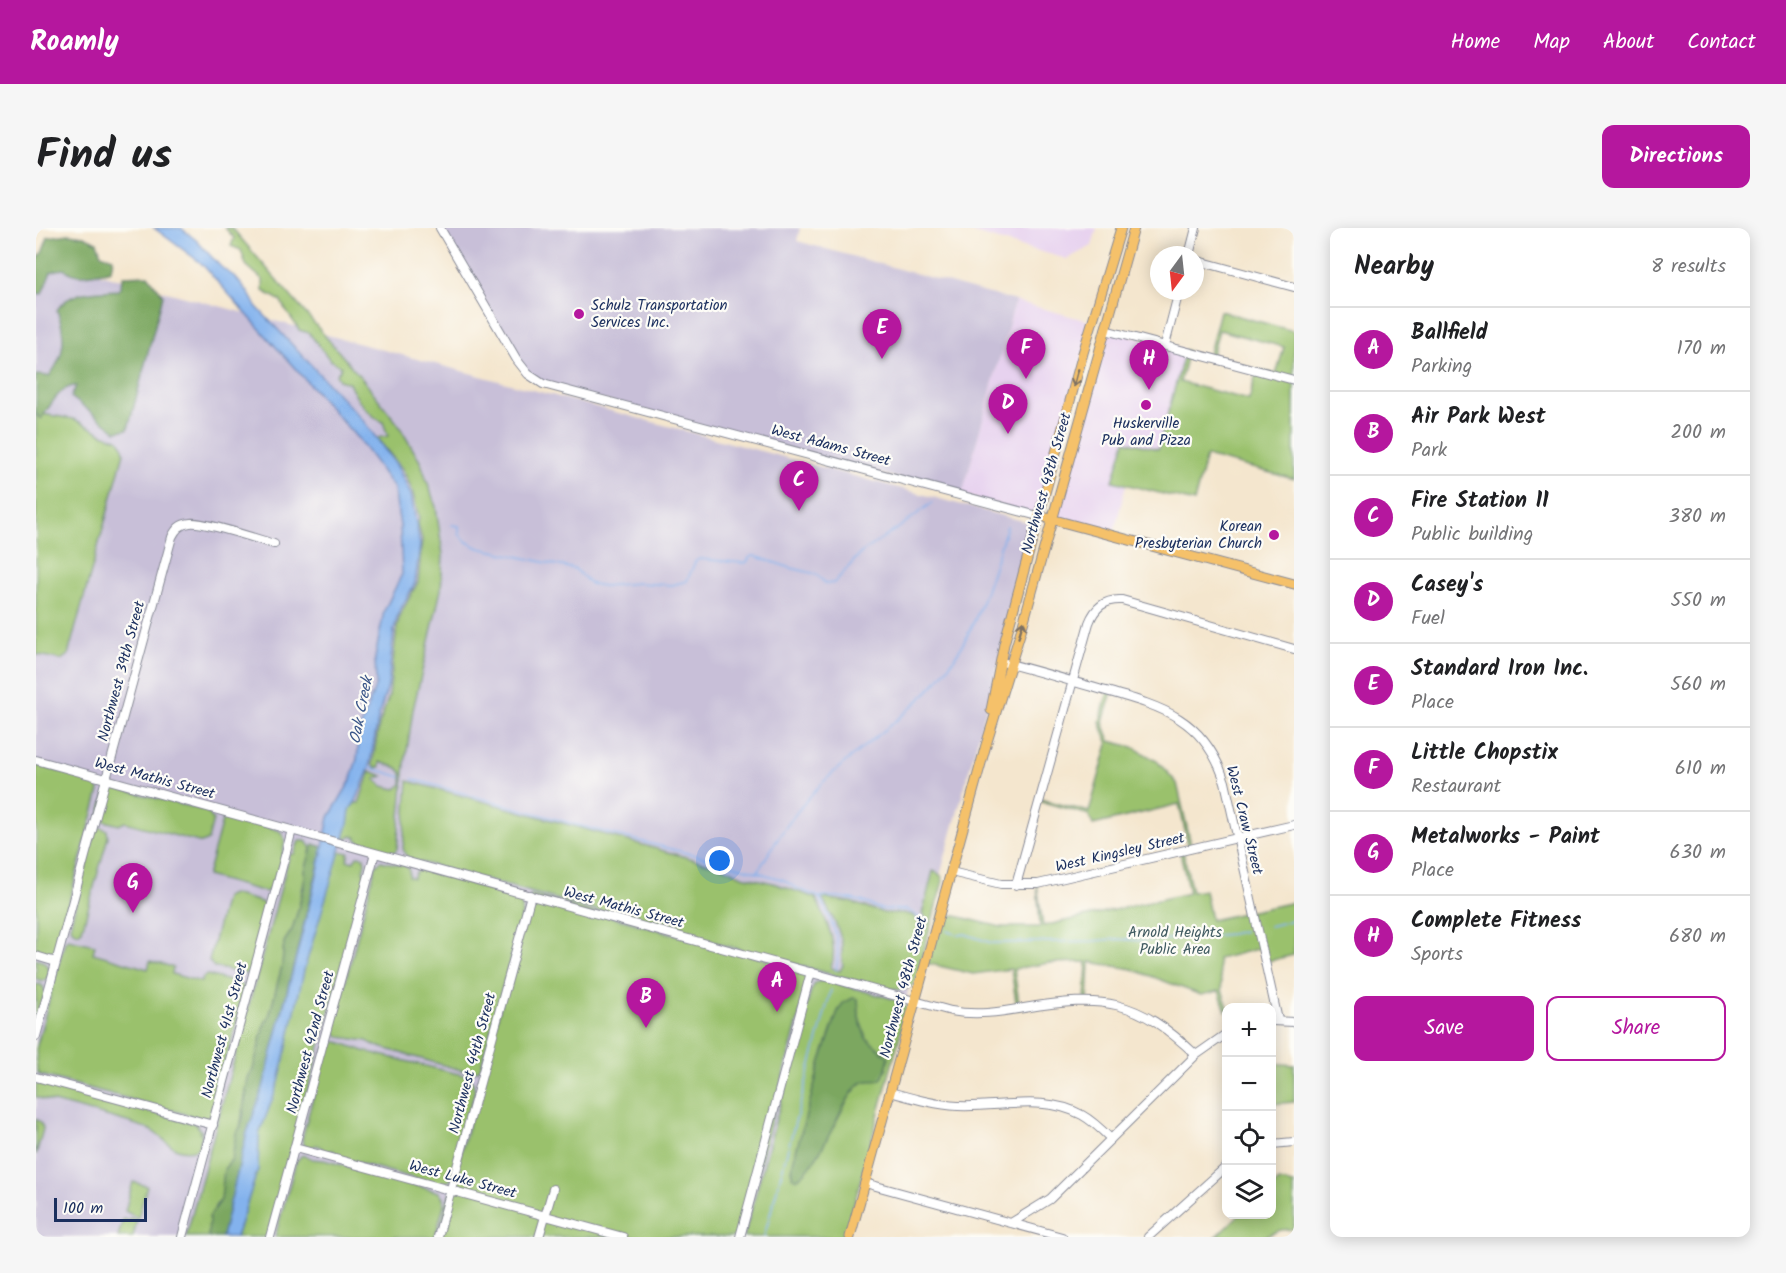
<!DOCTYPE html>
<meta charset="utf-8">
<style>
body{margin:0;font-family:Kalam,sans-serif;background:#f6f6f6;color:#202124}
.controls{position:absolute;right:18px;bottom:18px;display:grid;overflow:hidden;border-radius:12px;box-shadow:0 3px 15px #0003}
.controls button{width:54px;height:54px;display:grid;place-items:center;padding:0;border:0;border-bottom:2px solid #e0e0e0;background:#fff;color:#202124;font:30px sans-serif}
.compass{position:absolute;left:1114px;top:18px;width:54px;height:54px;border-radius:50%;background:#fff;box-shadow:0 3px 15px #0003;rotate:195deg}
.scale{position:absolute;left:18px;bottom:15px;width:93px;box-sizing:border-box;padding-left:6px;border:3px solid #1b2f5e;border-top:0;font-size:16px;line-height:21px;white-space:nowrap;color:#1b2f5e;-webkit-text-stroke:4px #fdfcf7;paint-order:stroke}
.you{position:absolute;left:684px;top:633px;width:21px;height:21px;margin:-15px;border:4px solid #fff;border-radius:50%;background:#1a73e8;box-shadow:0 0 0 9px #1a73e833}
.badge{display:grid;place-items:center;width:39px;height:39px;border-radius:50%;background:#b5179e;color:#fff;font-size:20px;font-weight:700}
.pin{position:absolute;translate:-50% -50px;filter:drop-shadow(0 2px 3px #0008)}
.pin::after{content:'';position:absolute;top:32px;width:21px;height:18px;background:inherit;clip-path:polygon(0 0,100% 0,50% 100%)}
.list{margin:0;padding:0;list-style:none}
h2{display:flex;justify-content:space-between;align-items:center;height:78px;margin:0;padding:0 24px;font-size:26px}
h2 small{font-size:20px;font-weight:400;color:#757577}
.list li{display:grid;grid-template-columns:39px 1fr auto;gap:18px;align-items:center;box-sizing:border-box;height:84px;padding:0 24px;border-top:2px solid #e0e0e0}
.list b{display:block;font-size:22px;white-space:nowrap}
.list p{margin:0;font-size:20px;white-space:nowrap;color:#757577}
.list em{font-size:20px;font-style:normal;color:#757577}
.actions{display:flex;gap:12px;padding:18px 24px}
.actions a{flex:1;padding:14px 0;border:2px solid #b5179e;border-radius:12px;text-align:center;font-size:21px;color:#b5179e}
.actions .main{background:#b5179e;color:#fff}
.icon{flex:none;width:33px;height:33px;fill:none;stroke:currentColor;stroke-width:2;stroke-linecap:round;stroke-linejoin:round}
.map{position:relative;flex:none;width:1258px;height:1009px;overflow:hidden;border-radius:12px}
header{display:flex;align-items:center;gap:36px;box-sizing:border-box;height:84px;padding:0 30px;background:#b5179e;color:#fff}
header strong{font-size:28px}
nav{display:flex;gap:33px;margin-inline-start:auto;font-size:21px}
.intro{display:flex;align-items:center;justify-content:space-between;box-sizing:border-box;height:144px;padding:0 36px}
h1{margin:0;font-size:42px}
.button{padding:15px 27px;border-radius:12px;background:#b5179e;color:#fff;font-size:21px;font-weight:700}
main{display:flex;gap:36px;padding:0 36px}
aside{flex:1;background:#fff;border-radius:12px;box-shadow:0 3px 15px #0003}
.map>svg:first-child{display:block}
.built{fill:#e7d2ef}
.industrial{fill:#c8bfd8}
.green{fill:#9ac16c;stroke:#5a7865;stroke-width:1.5;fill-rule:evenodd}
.forest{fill:#7ba760;stroke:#4b6b5f;stroke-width:1.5}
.water{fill:#83b2ed;stroke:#4f70a6;stroke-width:1.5}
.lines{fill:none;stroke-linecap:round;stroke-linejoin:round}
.stream{stroke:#83b2ed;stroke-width:1.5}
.minor-casing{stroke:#888a96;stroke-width:10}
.major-casing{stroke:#888a96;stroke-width:11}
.minor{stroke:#fff;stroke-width:8}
.major{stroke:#f5c16b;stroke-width:9}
.oneway{stroke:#7d7164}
.poi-dot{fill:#b5179e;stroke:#fdfcf7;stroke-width:2}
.labels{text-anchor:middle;stroke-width:4.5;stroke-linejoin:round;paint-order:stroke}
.poi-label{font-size:15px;fill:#1b2f5e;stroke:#fdfcf7;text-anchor:start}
.street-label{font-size:15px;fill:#1b2f5e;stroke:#fdfcf7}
.park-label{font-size:15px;fill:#415b62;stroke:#fdfcf7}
.water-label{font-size:16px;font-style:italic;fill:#3a5689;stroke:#fdfcf7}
</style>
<header>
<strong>Roamly</strong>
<nav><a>Home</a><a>Map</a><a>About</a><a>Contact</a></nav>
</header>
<div class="intro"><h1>Find us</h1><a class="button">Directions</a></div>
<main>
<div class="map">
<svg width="1258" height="1009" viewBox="0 0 1258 1009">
<rect width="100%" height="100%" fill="#fdfcf7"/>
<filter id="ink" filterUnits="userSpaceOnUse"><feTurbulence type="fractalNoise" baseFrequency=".0167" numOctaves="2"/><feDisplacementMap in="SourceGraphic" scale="12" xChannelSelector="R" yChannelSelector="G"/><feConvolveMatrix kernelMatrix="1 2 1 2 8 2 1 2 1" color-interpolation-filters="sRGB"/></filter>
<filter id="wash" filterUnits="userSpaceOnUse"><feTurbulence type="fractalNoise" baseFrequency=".008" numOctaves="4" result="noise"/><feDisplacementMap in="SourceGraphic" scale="24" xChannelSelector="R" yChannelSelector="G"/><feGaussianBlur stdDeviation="1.35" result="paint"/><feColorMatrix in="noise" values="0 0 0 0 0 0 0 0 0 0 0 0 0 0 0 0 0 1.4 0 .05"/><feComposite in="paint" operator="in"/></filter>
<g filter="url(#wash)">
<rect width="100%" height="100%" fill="#f4e6ce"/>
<path class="built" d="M920 0H1061L1056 18 1031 31Z
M979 73 1056 94 1002 288 926 267Z
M1069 102 1149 122 1122 222 1089 213 1078 253 1090 257 1077 308 1015 291Z"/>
<path class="industrial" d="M404 0H764L761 13 979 73 926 267 513 158 492 146Z
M0 29 1001 297 804 1009H0Z"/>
<path class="green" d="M189 0H196L328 153 362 196 385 235 400 279 407 327 405 362 377 482 369 536 361 621 357 625 325 617 320 609 314 608 312 610H308L314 581 319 575H323L334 543 347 548 339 551 346 558 360 561 366 556V545L362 540 344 534V539L340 540 336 537 343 497 353 468 361 399 364 387 382 354 386 312 382 296 383 290 376 262 367 242 341 210 352 208 347 194C331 186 320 171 313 155L303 152 300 147 306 139 294 132 273 105 263 102C257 91 249 84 245 73L227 63V52L210 37 205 22 195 18 198 10Z
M1184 83 1258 103V251L1170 228 1158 274 1077 253 1089 213 1122 221 1149 122 1152 123 1144 154 1213 172 1221 142 1240 146 1248 119 1183 102 1175 130 1172 129Z
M0 185 38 191 71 208 82 211 87 218 88 225 32 427 25 432 0 426Z
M1072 463 1076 464 1067 494 1074 513 1097 519 1121 533 1141 555 1156 621H1153L1143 576 1057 597 1053 587 1004 573 1005 571 1053 584 1072 516 1064 494Z
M0 537 59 553 62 555 63 563 20 722 10 728 0 725Z
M372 553 607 617 689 640 706 648 737 655 780 670C790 693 803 715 795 740L804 743 807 737C804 730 807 724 806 717 804 701 794 685 786 670L814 674 848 685H867L876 687 889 698 892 693 886 686 897 643C903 645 906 647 907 653L879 755C867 769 840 757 824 754L377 632C371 629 368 627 367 620Z
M76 559 171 583 177 592 172 612 166 615 89 594 83 597 65 592 63 589 70 565Z
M187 589C197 590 238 599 245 604 248 607 248 610 249 613 246 626 243 662 229 664L171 648Z
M63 599 71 602 72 609 46 702 42 705 37 703 34 698 59 604Z
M263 613H270L275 620 262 682 256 702 248 714 246 738 233 789 228 797 217 842 212 850 204 900 200 905 196 931 191 937 185 972 179 978 172 1009H150L254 626H258Z
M303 623 313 625 311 632 317 634 321 628 328 629 329 634 327 644 331 645 232 1009H200L222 941 223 906 243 854 268 742Z
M1147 623 1156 664 1169 662 1175 692 1258 674V727L1229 734 1225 720 1182 731 1186 762 1192 779 1190 783 1183 763 1165 767 1096 741 1054 734 1052 773 1049 772 1051 734 1013 735 978 741 984 781H981L975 741 937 746 890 735 904 684 965 699H1004L1001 656 1007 698 1153 665 1144 624Z
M345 633 370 638 373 642V649L377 650 380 644 385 642 480 668 487 674 485 692 444 842 434 844 421 841 340 818 331 813 304 809 297 802 340 637Z
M196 666 225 674 231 680 215 743 210 746 178 739 173 733 189 669Z
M495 667 775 744 704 1009H402Z
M32 711 59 717 57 725 112 741 114 733 137 739 136 746 165 754 168 748 172 747 204 756 208 759 209 765 174 888 168 891 5 847 1 844 0 821 29 713Z
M0 731 8 734 14 742 12 750 7 753 0 751Z
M787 752 861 772 869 777 871 782 809 1009H708L775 763 779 755ZM822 771 823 790 830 810 853 829 847 849 829 853 822 858 755 945 785 833 802 783Z
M3 756 7 758 9 764 0 796V757Z
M295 814H303L328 823 431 848 436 852 439 862 414 953 402 957 306 930 297 922 288 925 285 919 280 917 273 921 268 918 266 911 289 823Z
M1236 835 1258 837V874L1236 876Z
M3 855 160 896 166 904 164 905 166 907 162 920 158 922C134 927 129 907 110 900 75 888 38 880 3 870L0 869V857Z
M0 891 6 895 7 901 0 927Z
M269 927 276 931 288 932 403 964 408 972V977L399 1009H239L260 934 265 928Z
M1243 953 1258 956V1001L1245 1002 1227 1009H1180L1203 987 1236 986V959Z
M97 954 111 958 102 990 89 983Z
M94 990 101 992 97 1009H82L87 991 93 993Z"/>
<path class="forest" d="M33 6 48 8 61 14 65 26 77 30 75 42C70 44 46 48 42 47 28 45 34 37 15 44L6 66 0 65V32L6 25 12 9Z
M112 47 127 67 92 201 80 203 35 169 40 158C23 158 14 179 5 191L0 186V147L13 148C30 127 30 107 21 82 34 61 61 64 83 62L87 48Z
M277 616 287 619 227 860 211 905 186 1009H172L173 989 185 972 188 941 196 931 200 905 204 900 207 889 212 850 217 842 228 797 233 789 246 738 248 714 256 702 262 682 269 655V642Z
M817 770 822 771 823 790 830 810 853 829C851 835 850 847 845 851 840 854 836 852 831 853 823 854 818 862 814 868 801 888 780 942 760 951L756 949 757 934 785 833 802 783 807 775Z"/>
<path class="water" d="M118 0H145L160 12 185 39 199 49 212 64 220 78 329 195 361 238 375 267 384 317 379 355 362 386 358 402 352 458 343 486 333 541 320 573 314 581 312 596 268 742 243 854 223 906 222 941 200 1009H186L211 905 227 860 282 643 293 589 314 554 321 531 324 501 340 456 339 430 348 383 366 346 364 298 358 260 323 212 165 35Z"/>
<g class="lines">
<path class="stream" d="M416 297 423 298V306L431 314 443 320 539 341 555 356 568 358 602 355 636 357 651 353 659 334 663 331 708 335 711 334 714 329 718 328 755 340 780 346 790 356 798 355 825 325 861 301 896 275
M332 539 365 549
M376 551 549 599 694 636 748 652 760 660 783 669H802L825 673 844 681 872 682 891 695
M721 645C742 608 766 572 798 544 833 512 876 485 906 447 941 405 954 349 971 298
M783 669C797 696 806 711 800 742
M1234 698 1258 692
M911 703 923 707 929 706 956 715 1057 713 1079 711 1111 713 1195 706 1208 703
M728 1009 795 762"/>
</g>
</g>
<g filter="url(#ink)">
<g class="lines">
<defs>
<path id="minor" d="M404 0 481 132 492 146 507 156 1002 288
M1153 27 1160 0
M1159 32 1258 59
M1069 102 1258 152
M1129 117 1143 63
M970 435C1001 443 1032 452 1063 461 1123 478 1168 488 1189 554L1242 792
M0 532 915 783C940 788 964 784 988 780 1067 767 1100 770 1160 827
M915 644 965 656H1002L1258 597
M980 657 1053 395C1059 379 1069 371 1086 372L1258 421
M0 728 20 734
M1236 793 1258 794
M0 808 136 309C140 301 144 296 154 295 168 293 221 311 238 316
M0 849 177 897
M854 864C876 870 899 877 922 878 963 880 1009 866 1046 887 1057 893 1066 902 1075 911
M1236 916 1258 914
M259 920 587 1009
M829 955 1026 1009
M975 995 1014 971 1160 827 1190 806
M146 1009 256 602
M234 1009 339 625
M402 1009 495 667
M503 1009 517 961
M704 1009 775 744
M1112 1009 1190 939"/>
<path id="major" d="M1011 290 1258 356
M955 482 968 416 1047 125 1085 0
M814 1009 950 517 987 396 1098 0"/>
</defs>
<use href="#minor" class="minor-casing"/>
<use href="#major" class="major-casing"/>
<use href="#minor" class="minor"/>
<use href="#major" class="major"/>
</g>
<defs><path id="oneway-shaft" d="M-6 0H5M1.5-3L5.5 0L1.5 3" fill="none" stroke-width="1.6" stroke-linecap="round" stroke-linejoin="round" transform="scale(1.5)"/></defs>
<g class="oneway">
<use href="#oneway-shaft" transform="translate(1040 150) rotate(105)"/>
<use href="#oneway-shaft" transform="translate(985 401) rotate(-74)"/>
</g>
</g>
<g class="poi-dot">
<circle cx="543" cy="86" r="6"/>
<circle cx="1110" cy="177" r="6"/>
<circle cx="1238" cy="307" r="6"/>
</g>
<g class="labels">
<g class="poi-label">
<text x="555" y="82">Schulz Transportation<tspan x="555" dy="17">Services Inc.</tspan></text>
<text x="1110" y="200" text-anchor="middle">Huskerville<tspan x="1110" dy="17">Pub and Pizza</tspan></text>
<text x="1226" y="303" text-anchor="end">Korean<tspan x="1226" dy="17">Presbyterian Church</tspan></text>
</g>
<g class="street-label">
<text transform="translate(795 217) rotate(15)" y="5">West Adams Street</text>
<text transform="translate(1010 255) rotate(-74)" y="5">Northwest 48th Street</text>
<text transform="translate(85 443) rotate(-75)" y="5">Northwest 39th Street</text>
<text transform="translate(119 550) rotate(15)" y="5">West Mathis Street</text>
<text transform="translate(1209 592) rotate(76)" y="5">West Craw Street</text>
<text transform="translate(1084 624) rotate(-13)" y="5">West Kingsley Street</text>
<text transform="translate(588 679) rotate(15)" y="5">West Mathis Street</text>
<text transform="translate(867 759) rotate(-75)" y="5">Northwest 48th Street</text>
<text transform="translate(188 802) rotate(-75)" y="5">Northwest 41st Street</text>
<text transform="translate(274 814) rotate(-75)" y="5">Northwest 42nd Street</text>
<text transform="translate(436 835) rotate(-75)" y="5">Northwest 44th Street</text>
<text transform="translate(427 951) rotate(15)" y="5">West Luke Street</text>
</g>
<g class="park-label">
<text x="1139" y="709">Arnold Heights<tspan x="1139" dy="17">Public Area</tspan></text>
</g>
<g class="water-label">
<text transform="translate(324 482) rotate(-79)" y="6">Oak Creek</text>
</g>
</g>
</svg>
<div class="controls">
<button>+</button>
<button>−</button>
<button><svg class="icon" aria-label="locate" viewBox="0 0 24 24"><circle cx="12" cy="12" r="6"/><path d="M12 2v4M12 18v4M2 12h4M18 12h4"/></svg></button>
<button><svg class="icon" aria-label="layers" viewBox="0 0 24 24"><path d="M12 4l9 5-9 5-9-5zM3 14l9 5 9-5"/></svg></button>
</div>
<svg class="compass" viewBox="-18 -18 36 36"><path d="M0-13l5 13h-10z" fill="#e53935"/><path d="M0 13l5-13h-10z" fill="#757577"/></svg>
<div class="scale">100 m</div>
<div class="you"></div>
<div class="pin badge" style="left:741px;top:784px">A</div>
<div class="pin badge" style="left:610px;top:800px">B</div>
<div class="pin badge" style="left:763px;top:283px">C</div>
<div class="pin badge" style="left:972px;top:206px">D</div>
<div class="pin badge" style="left:846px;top:131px">E</div>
<div class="pin badge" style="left:990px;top:151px">F</div>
<div class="pin badge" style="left:97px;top:685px">G</div>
<div class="pin badge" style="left:1113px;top:162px">H</div>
</div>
<aside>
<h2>Nearby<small>8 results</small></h2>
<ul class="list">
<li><span class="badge">A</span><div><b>Ballfield</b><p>Parking</p></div><em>170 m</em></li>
<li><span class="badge">B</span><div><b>Air Park West</b><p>Park</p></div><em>200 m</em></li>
<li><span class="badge">C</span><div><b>Fire Station 11</b><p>Public building</p></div><em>380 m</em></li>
<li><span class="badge">D</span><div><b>Casey's</b><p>Fuel</p></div><em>550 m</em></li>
<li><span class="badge">E</span><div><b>Standard Iron Inc.</b><p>Place</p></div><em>560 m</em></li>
<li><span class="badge">F</span><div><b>Little Chopstix</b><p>Restaurant</p></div><em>610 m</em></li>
<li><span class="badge">G</span><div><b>Metalworks - Paint</b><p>Place</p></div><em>630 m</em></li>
<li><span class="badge">H</span><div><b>Complete Fitness</b><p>Sports</p></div><em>680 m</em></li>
</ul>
<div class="actions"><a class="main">Save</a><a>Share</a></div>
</aside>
</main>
